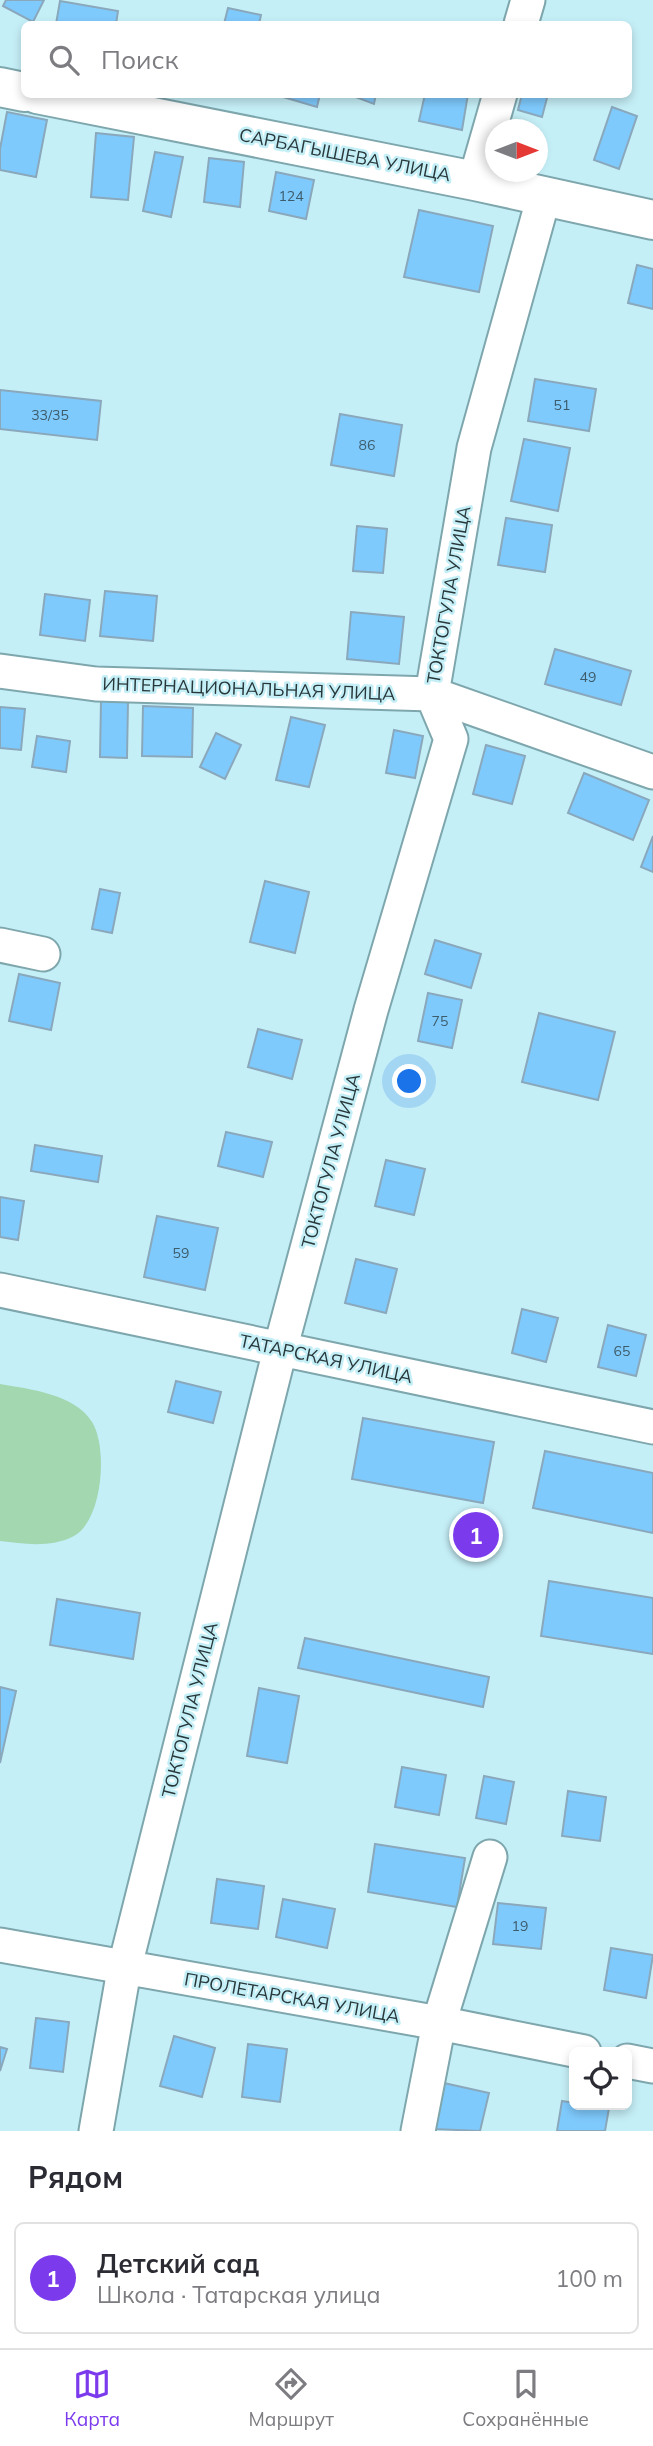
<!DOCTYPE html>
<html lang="ru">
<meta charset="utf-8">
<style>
body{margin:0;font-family:Mulish,sans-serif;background:#f7f7f7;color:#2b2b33}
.controls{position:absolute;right:21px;bottom:21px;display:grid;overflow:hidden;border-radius:10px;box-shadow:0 4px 10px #0003}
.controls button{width:63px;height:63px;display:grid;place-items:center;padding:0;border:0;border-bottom:2px solid #e1e1e2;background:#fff;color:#2b2b33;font:35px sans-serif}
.compass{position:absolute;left:485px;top:119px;width:63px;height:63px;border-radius:50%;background:#fff;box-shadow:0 4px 10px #0003;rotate:90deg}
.you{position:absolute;left:410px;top:1082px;width:24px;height:24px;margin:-18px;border:5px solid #fff;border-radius:50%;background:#1a73e8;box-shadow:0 0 0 10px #1a73e833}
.badge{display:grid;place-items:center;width:46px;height:46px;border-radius:50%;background:#7c3aed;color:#fff;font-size:23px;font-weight:700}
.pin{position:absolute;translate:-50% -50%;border:4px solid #fff;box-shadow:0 2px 7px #0006}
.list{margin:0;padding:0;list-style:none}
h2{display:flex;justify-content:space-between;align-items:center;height:91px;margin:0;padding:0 28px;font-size:30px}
h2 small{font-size:23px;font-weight:400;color:#7c7c81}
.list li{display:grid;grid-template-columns:46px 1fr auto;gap:21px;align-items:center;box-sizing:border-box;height:112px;margin:0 14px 14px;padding:0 14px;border:2px solid #e1e1e2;border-radius:10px}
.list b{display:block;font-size:26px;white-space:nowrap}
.list p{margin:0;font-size:23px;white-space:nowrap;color:#7c7c81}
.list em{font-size:23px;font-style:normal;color:#7c7c81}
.icon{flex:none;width:38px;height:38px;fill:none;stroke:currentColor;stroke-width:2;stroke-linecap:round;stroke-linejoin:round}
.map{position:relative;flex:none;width:653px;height:2131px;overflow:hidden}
.search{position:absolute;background:#fff;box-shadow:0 4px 10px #0003;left:21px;right:21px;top:21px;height:77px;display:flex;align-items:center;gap:18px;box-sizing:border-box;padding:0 24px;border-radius:10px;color:#7c7c81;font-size:26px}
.sheet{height:217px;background:#fff}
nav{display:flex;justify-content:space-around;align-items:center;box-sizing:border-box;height:98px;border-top:2px solid #e1e1e2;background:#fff;font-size:19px;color:#7c7c81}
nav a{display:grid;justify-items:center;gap:4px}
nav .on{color:#7c3aed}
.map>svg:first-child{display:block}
.green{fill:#a2d7b0}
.building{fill:#7fcafd;stroke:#8aa8bc;stroke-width:2}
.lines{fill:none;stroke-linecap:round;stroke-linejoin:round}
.street-casing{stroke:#7ea6ad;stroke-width:37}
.secondary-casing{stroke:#7ea6ad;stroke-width:42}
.street{stroke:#fff;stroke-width:33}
.secondary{stroke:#fff;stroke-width:38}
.labels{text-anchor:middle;stroke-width:5;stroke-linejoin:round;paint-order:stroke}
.number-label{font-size:14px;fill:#3d5c6b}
.street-label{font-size:18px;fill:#27373a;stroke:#c5eff7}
</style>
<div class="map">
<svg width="653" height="2131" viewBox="0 0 653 2131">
<rect width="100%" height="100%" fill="#c5eff7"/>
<path class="green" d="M0 1384C29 1389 75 1394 92 1422 108 1447 103 1520 74 1536 51 1548 24 1544 0 1541Z"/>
<path class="building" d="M6 0H44L33 22 3 6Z
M60 1 118 11 116 24H56Z
M228 8 261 15 259 24H224Z
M273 94H320L317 107Z
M348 94H376L374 104Z
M425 94H468L462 130 419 121Z
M522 94H548L542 117 518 110Z
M612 107 637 116 619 169 594 160Z
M7 112 47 120 36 177 0 170V149Z
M96 133 134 137 128 200 91 197Z
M155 152 183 157 171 217 143 211Z
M209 158 244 162 240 207 204 202Z
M276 172 314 180 306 219 269 211Z
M419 210 493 226 479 292 404 277Z
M637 265 653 269V309L628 303Z
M535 379 596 389 589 431 528 421Z
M0 390 101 401 97 440 0 429Z
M340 414 402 425 394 476 331 465Z
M524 439 570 448 558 511 511 501Z
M506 518 552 525 545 572 498 565Z
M357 526 387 529 383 573 353 571Z
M105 591 157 596 153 641 100 636Z
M45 594 90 600 85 641 40 635Z
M351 612 404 617 399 664 347 659Z
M555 649 631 671 621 705 545 684Z
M101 701H128L127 758 100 757Z
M143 706 193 708 192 757 142 756Z
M0 707 25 709 21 750 0 748Z
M291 717 325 725 309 787 276 780Z
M394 730 423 736 415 778 386 773Z
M216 733 241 745 225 779 200 767Z
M37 736 70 741 66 772 32 767Z
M486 745 525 756 512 804 473 794Z
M584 773 649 800 633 840 568 813Z
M653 836V872L641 867Z
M265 881 309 892 295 953 250 942Z
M100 889 120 893 112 933 92 929Z
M435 940 481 954 471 988 425 974Z
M19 974 60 983 51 1030 9 1021Z
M428 993 462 1000 452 1048 418 1041Z
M539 1013 615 1032 598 1100 522 1082Z
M258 1029 302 1040 292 1079 248 1067Z
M226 1132 272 1142 263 1177 218 1166Z
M35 1145 102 1156 98 1182 31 1171Z
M386 1160 425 1169 414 1215 375 1206Z
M0 1197 24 1201 18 1240 0 1237Z
M157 1216 218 1228 205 1290 144 1277Z
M356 1259 397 1269 386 1313 345 1303Z
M522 1309 558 1318 546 1362 512 1353Z
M608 1325 646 1335 636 1376 598 1367Z
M176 1381 221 1392 213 1423 168 1412Z
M363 1418 494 1442 483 1503 352 1479Z
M545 1451 653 1473V1533L533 1508Z
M549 1581 653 1598V1654L541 1636Z
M57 1599 140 1613 133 1659 50 1645Z
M305 1638 489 1677 483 1707 298 1668Z
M0 1687 16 1691 0 1763Z
M259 1688 299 1696 287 1763 247 1756Z
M402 1767 446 1775 439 1815 395 1807Z
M484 1776 514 1782 506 1824 476 1818Z
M568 1791 606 1797 600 1841 562 1836Z
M375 1844 465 1858 457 1907 368 1892Z
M217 1879 264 1886 258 1929 211 1923Z
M283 1899 335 1909 327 1948 276 1937Z
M498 1903 546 1908 541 1949 493 1944Z
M611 1948 653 1955 646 1998 604 1990Z
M36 2018 69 2022 63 2072 30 2068Z
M174 2036 215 2048 202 2097 160 2086Z
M248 2044 287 2049 280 2102 242 2097Z
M0 2047 7 2049 0 2071Z
M444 2083 489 2093 480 2131 434 2129Z
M562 2101 609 2108 605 2131H557Z"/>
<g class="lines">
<defs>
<path id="street" d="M521 24 528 0
M475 181 500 94
M0 671 96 684 432 694 653 772
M0 945 43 954
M0 1290 653 1427
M0 1945 439 2023 584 2052
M627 2061 653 2066
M96 2131 124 1970 280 1350 371 1010 451 739 432 694 474 448 544 196
M418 2131 439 2023 490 1857"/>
<path id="secondary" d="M0 87 24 92
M37 94 475 181 653 220"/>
</defs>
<use href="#street" class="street-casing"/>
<use href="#secondary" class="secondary-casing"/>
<use href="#street" class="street"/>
<use href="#secondary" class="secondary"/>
</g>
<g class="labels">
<g class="number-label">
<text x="291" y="201">124</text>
<text x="562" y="410">51</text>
<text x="50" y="420">33/35</text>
<text x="367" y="450">86</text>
<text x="588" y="682">49</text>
<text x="440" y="1026">75</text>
<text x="181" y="1258">59</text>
<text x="622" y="1356">65</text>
<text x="520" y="1931">19</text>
</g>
<g class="street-label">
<text transform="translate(345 155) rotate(11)" y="6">САРБАГЫШЕВА УЛИЦА</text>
<text transform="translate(449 595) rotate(-80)" y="6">ТОКТОГУЛА УЛИЦА</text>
<text transform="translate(249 689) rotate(2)" y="6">ИНТЕРНАЦИОНАЛЬНАЯ УЛИЦА</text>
<text transform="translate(331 1161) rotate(-75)" y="6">ТОКТОГУЛА УЛИЦА</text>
<text transform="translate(326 1359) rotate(12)" y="6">ТАТАРСКАЯ УЛИЦА</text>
<text transform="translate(190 1710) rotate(-76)" y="6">ТОКТОГУЛА УЛИЦА</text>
<text transform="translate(292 1998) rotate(10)" y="6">ПРОЛЕТАРСКАЯ УЛИЦА</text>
</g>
</g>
</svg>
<div class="controls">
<button><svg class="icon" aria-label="locate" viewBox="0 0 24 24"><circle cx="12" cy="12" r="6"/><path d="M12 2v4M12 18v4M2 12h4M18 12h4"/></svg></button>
</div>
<svg class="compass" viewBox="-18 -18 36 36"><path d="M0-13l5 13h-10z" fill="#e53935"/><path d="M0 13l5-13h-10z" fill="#7c7c81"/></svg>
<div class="you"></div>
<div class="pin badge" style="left:476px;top:1535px">1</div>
<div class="search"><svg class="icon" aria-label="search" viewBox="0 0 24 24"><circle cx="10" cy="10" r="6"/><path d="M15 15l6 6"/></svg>Поиск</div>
</div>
<section class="sheet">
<h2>Рядом<small></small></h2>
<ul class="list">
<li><span class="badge">1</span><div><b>Детский сад</b><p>Школа · Татарская улица</p></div><em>100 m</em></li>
</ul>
</section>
<nav>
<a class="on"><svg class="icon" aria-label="map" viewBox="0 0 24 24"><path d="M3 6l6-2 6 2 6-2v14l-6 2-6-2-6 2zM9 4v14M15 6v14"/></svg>Карта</a>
<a><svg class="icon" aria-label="directions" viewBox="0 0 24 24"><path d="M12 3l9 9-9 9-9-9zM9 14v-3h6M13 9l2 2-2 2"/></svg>Маршрут</a>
<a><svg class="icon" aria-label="saved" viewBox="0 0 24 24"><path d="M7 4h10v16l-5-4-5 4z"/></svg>Сохранённые</a>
</nav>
